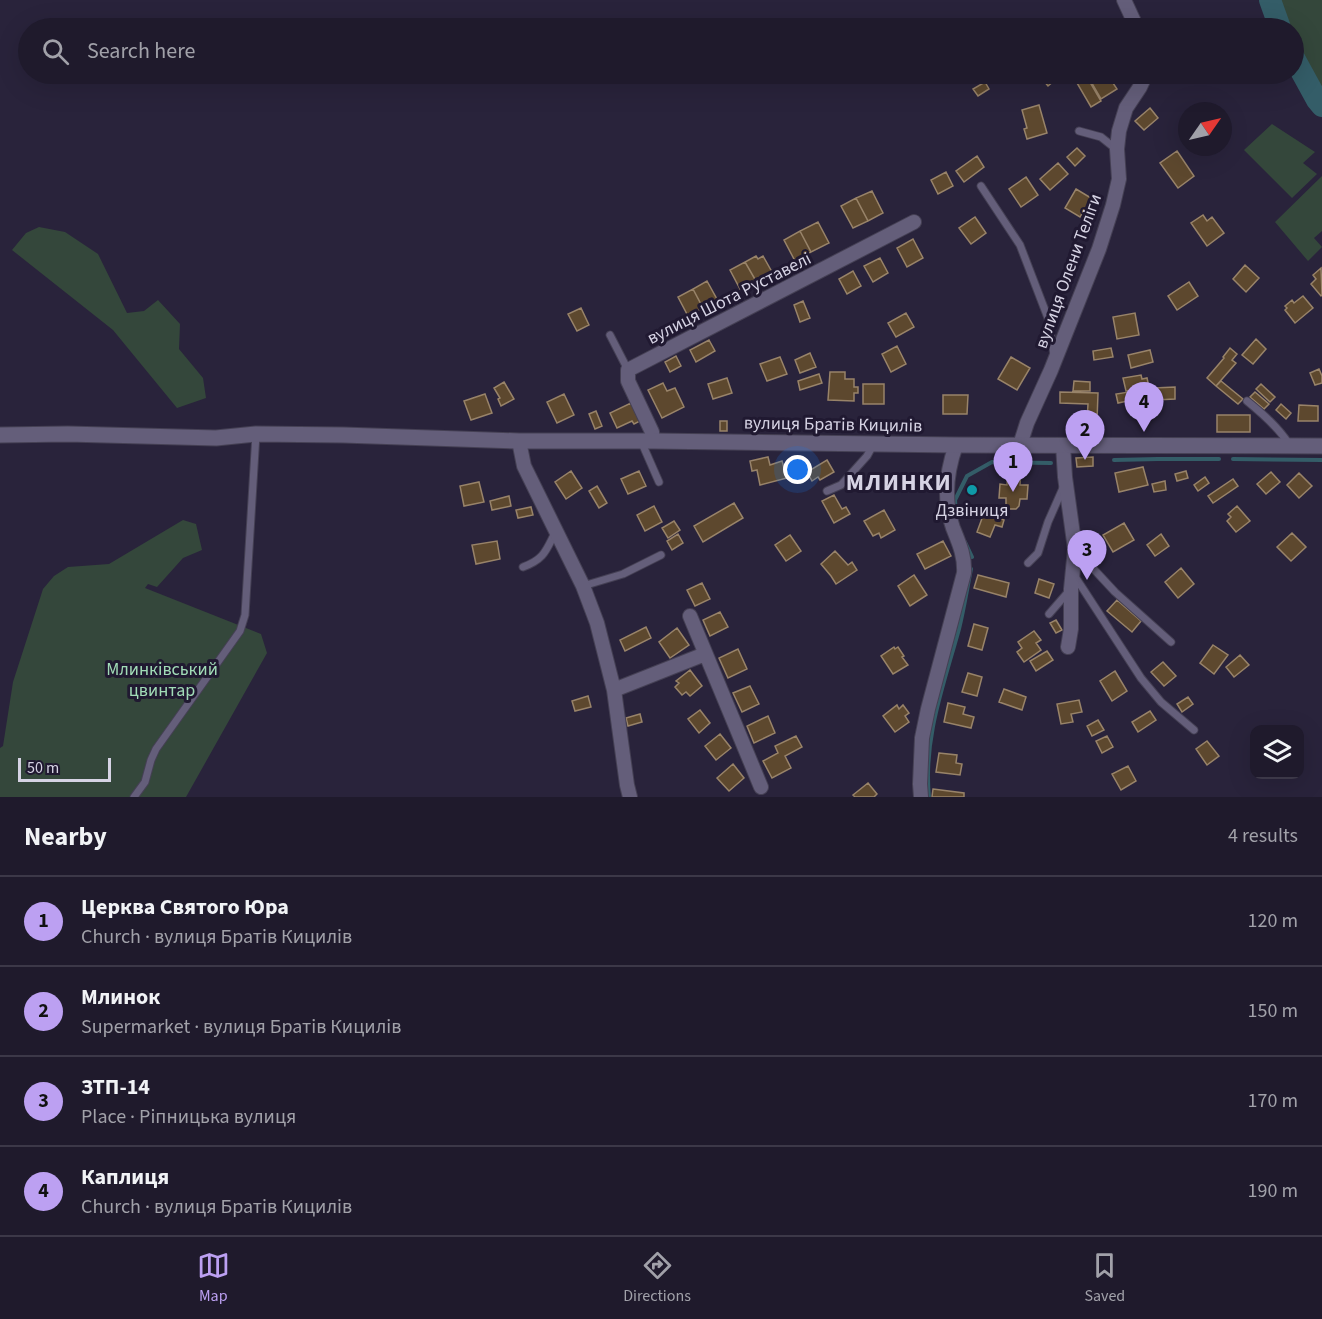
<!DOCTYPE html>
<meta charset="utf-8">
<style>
body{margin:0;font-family:"Source Sans 3",sans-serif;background:#272334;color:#f1f3f6}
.controls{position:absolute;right:18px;bottom:18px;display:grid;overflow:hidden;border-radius:12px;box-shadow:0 6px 24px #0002}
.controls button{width:54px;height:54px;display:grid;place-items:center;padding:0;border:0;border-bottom:2px solid #3c3848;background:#1f1a2c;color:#f1f3f6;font:30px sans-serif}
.compass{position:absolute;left:1178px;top:102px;width:54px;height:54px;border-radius:50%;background:#1f1a2c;box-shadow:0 6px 24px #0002;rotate:56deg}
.scale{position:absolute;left:18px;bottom:15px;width:93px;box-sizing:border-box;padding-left:6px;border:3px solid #d6d3e4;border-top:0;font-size:16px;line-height:21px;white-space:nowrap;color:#d6d3e4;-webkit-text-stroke:4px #201931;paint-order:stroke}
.you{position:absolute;left:798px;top:470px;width:21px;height:21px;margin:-15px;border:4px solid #fff;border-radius:50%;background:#1a73e8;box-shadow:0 0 0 9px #1a73e833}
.badge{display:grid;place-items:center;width:39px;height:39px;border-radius:50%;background:#bca0f2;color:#111;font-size:20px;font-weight:700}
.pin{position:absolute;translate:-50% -50px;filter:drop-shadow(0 2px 3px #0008)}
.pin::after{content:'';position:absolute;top:32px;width:21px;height:18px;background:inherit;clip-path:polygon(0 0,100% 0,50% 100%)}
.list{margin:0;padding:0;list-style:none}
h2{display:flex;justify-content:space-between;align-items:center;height:78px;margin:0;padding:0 24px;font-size:26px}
h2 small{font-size:20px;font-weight:400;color:#a1a1a9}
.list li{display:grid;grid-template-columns:39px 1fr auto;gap:18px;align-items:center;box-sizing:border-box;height:90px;padding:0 24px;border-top:2px solid #3c3848}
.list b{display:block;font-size:22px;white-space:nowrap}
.list p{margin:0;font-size:20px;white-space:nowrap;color:#a1a1a9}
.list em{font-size:20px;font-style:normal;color:#a1a1a9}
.icon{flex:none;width:33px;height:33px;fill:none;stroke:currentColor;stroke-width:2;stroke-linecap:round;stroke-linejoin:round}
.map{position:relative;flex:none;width:1322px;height:797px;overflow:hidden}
.search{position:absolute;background:#1f1a2c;box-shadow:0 6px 24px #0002;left:18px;right:18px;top:18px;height:66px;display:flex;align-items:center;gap:15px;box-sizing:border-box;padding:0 21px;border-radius:33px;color:#a1a1a9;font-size:22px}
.sheet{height:438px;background:#1f1a2c}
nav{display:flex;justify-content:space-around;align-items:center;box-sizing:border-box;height:84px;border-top:2px solid #3c3848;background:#1f1a2c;font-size:16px;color:#a1a1a9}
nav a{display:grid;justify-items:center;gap:3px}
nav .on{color:#bca0f2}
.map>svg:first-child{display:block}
.green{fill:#34473b}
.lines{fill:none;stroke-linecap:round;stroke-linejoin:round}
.stream{stroke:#345d68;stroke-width:4}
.river{stroke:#345d68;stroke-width:22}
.building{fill:#5d482e;stroke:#988369;stroke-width:1.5}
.lane-casing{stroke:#454054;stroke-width:9}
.street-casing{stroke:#454054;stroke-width:16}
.secondary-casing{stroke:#454054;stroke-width:17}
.lane{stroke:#645e7a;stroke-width:7}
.street{stroke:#645e7a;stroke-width:14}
.secondary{stroke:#645e7a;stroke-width:15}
.culture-dot{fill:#0f9aa8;stroke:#201931;stroke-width:2}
.labels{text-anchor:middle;stroke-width:6;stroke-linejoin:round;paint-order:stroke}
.street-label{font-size:18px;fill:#d6d3e4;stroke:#201931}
.poi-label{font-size:18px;fill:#d6d3e4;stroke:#201931}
.park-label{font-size:18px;fill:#a1dcb7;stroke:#201931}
.district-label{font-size:24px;font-weight:bold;letter-spacing:1.5px;fill:#d6d3e4;stroke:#201931}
</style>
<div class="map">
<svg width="1322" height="797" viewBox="0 0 1322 797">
<rect width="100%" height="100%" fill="#29233b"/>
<path class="green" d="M1277 0H1322V94L1294 40V28H1289Z
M1272 124 1315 152 1303 163 1317 174 1292 198 1244 150Z
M1322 176V231L1314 238 1322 247 1308 261 1275 222Z
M39 227 65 232 98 254 127 313 144 311 158 300 180 324 179 349 203 378 206 398 177 408 113 330 12 250 26 233Z
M183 520 196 524 202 550 183 558 157 587 148 584 145 588 261 634 267 653 186 797H0V748L3 746 13 682 43 589 54 576 68 567 109 564Z"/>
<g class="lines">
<path class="stream" d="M1233 459 1322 460
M1114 460 1158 459H1219
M956 515 955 500 967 476 992 462 1051 463
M965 542 972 557
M929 797C923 738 944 684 959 629 964 609 967 589 971 569"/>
<path class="river" d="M1270 0 1280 28
M1294 58 1317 100 1322 106"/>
</g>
<path class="building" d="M1038 74H1060L1061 75 1048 86Z
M1101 74H1107L1117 89 1101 99 1090 80Z
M1087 77 1101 101 1091 107 1077 83Z
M985 82 989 89 978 96 973 89Z
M1039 105 1047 133 1027 139 1024 129 1027 128 1022 110Z
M1150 108 1158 118 1144 130 1135 121Z
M1077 148 1085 156 1075 166 1067 157Z
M1177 151 1194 176 1178 188 1160 163Z
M977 156 984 167 964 182 956 171Z
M1058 163 1068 174 1050 190 1040 179Z
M946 172 953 186 938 194 931 180Z
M1026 177 1038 195 1021 207 1009 189Z
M1076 189 1096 201 1089 212 1084 210 1080 217 1065 208Z
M872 191 883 213 868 221 856 198Z
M856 198 868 221 853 228 841 206Z
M1203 215 1207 221 1212 217 1224 233 1207 246 1191 223Z
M975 217 986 233 971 244 959 228Z
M818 222 829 243 811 252 800 231Z
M800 231 811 252 795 261 784 240Z
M913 239 923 258 907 267 897 248Z
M756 256 758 259 763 256 772 272 756 281 745 262Z
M880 258 888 273 873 282 864 266Z
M745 262 756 281 740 289 730 270Z
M1245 265 1259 278 1246 292 1233 279Z
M1321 268 1322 295 1321 296 1311 284 1316 279 1313 275Z
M853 271 861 286 847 294 839 279Z
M707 281 718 301 703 308 693 289Z
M1189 282 1198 296 1177 310 1168 296Z
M693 289 703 308 688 316 678 297Z
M1303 296 1313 308 1295 323 1285 310 1287 308 1285 306 1292 300 1294 303Z
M803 301 810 318 800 322 794 305Z
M581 308 589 325 577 331 568 314Z
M906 313 914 327 896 337 888 323Z
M1135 313 1139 335 1117 339 1113 317Z
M1256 339 1266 349 1253 364 1242 355Z
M709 340 715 351 696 362 690 350Z
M897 346 906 364 891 372 882 354Z
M1111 348 1113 357 1094 360 1093 351Z
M1230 348 1237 354 1232 360 1236 363 1216 386 1207 378 1224 358 1223 357Z
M1150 350 1153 362 1131 368 1128 355Z
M810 353 816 367 800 373 795 360Z
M676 356 681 366 670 372 665 362Z
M780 357 787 374 767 381 760 364Z
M1011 357 1030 368 1017 390 998 379Z
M1319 369 1322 376V383L1315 385 1310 373Z
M830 372H845V379H854V387H858V393H854V401L828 400Z
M819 374 822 383 800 390 798 381Z
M1141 375 1142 379 1147 378 1149 387 1126 391 1123 378Z
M727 378 732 393 713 399 708 384Z
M1074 381 1090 382V391H1073Z
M1221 381 1243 399 1238 404 1216 386Z
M504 382 514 399 501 406 498 399 500 398 494 388Z
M663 383 667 391 675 388 684 407 662 418 648 390Z
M863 384H884V404H863Z
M1261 384 1275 397 1270 402 1256 389Z
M1175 387V399L1155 400 1154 388Z
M1135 391 1137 399 1118 403 1116 394Z
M1060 392 1098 393 1097 421H1087L1088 404 1060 403Z
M1255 392 1269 404 1264 409 1250 397Z
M485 394 492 413 471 420 464 401Z
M564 394 574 415 557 423 547 402Z
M943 395H968L967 414H943Z
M1142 401H1152L1151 419 1141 418Z
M631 403 640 421 634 424 632 421 617 428 610 413Z
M1281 404 1291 413 1286 419 1276 410Z
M1299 405 1318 406V421H1298Z
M596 411 602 426 595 429 589 414Z
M1217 415H1250V432H1217Z
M720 421H727V431H720Z
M1073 424H1079L1078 428H1082L1081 432H1078V434L1071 433V427H1073Z
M768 457 770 465 782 461 787 478 760 485 757 470 752 471 750 461Z
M1093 457V466L1077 467 1076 458Z
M827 460 834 472 820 480 818 477 812 481 807 472Z
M1143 467 1148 485 1119 492 1115 473Z
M1008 469 1021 470 1020 485H1028L1027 499H1020L1019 506 1016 509H1010L1006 505V498H999L1000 484 1007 485Z
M571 471 582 488 566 499 555 482Z
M639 471 646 486 628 494 621 479Z
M1186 471 1188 478 1177 481 1175 474Z
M1271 472 1280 482 1266 494 1257 484Z
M1299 473 1312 486 1299 498 1287 485Z
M1205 477 1209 483 1198 491 1194 485Z
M1233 479 1238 486 1213 503 1208 496Z
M1165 481 1166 490 1154 492 1152 484Z
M479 482 484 502 464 506 460 486Z
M597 486 607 503 599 508 589 491Z
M834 495 842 509 846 507 850 514 834 523 822 501Z
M509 496 511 506 492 510 490 501Z
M734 503 743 518 703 542 694 526Z
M654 506 662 522 645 531 637 515Z
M1237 506 1250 521 1236 532 1227 521 1231 517 1228 514Z
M531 507 533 515 518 518 516 510Z
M884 510 895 530 881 538 879 533 873 536 864 521Z
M984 513 1004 520 1002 527 995 525 990 537 977 532Z
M674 521 680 530 668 538 662 528Z
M1124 523 1134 540 1113 552 1103 535Z
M1292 533 1306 547 1291 561 1277 547Z
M678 534 683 543 672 550 667 541Z
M1161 534 1169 546 1155 556 1147 545Z
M790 535 801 551 786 561 775 545Z
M497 541 500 559 476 564 472 545Z
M943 541 951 556 925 569 917 554Z
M835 551 848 565 852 562 857 570 836 584 831 576 821 564Z
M1181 568 1194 584 1178 598 1165 582Z
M914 575 927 595 910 606 898 586Z
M978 575 1009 583 1006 597 974 588Z
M1039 579 1054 584 1049 598 1035 593Z
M702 583 710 599 695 606 687 590Z
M1117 600 1141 621 1132 632 1107 611Z
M720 612 728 627 710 636 703 620Z
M1056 620 1062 630 1056 633 1050 623Z
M974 624 988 628 982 650 968 646Z
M646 627 651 638 625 651 620 640Z
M677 628 689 645 670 658 659 642Z
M1034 631 1041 640 1036 643 1041 650 1024 662 1017 652 1022 648 1018 642Z
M1213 645 1228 655 1214 674 1200 663Z
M894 647 895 649 898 647 904 656 902 657 908 665 893 674 881 656Z
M738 649 747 669 728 678 719 658Z
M1047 651 1053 660 1036 671 1030 661Z
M1240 655 1249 665 1234 677 1226 667Z
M1163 662 1176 676 1164 686 1151 672Z
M690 670 702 686 690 696 686 692 682 695 675 687 679 683 676 681Z
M1115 671 1127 691 1112 701 1100 681Z
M968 673 982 677 977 696 962 692Z
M750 686 759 704 742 712 733 693Z
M1004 689 1026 697 1022 710 999 702Z
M588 696 591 707 575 711 572 701Z
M1188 697 1193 704 1182 712 1177 704Z
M1079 700 1082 712 1071 714 1073 722 1061 724 1057 704Z
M948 703 965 707 963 714 974 717 971 728 944 722Z
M897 705 899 709 903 705 909 713 905 716 909 722 895 732 883 716Z
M700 710 710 723 699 733 688 719Z
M1150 711 1156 720 1138 732 1132 722Z
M640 714 642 722 628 726 626 718Z
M768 716 775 733 754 743 747 726Z
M1098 720 1104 730 1092 736 1087 726Z
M720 734 731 748 716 760 705 746Z
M796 736 802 747 785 756 791 768 772 778 763 761 778 753 775 746Z
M1107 736 1113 747 1102 753 1096 741Z
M1207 741 1219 756 1207 765 1196 749Z
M939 753 957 755 956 763 962 764 960 775 936 772Z
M733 764 744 778 729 791 717 778Z
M1128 766 1136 781 1121 790 1112 774Z
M868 783 877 794 874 797H855L853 795Z
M933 789 964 793V797H932Z"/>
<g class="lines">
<defs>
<path id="lane" d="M1079 131 1101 137 1116 149
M981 186 1020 245 1048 318 1054 355
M610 335 628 370
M1247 401C1263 414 1278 427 1289 444
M641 441 659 482
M827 491 841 485 867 456 873 445
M1075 549 1115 592 1171 642
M1028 563 1038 553 1048 522 1063 488
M523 567C545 559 546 550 556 531
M1074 575 1141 678 1161 702 1194 730
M583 586 623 574 661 555
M1049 614 1069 591
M134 797 145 782 151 760 156 749 240 631 245 615 256 434"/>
<path id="street" d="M1124 0 1137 28
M519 441 524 466 583 586 597 623 614 690 627 785 630 797
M653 441 652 432 628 381V370L914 222
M1020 445 1027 423 1051 370 1099 249 1113 205 1119 179 1117 149 1119 131 1126 108 1140 87 1146 74
M1063 445 1065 477 1075 549 1071 589V629L1068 647
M690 616 761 787
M614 690 705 654
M921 797 920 784 922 738 928 709 964 573C965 556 959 543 953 528 943 500 946 473 956 445"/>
<path id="secondary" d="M0 435 68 434 216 438 256 434 343 435 519 441H653L956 445 1322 446"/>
</defs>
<use href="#lane" class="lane-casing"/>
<use href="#street" class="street-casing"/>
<use href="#secondary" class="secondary-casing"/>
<use href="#lane" class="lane"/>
<use href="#street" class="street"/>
<use href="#secondary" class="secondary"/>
</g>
<circle class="culture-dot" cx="972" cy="490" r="6"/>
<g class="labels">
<g class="street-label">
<text transform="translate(1068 271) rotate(-70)" y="6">вулиця Олени Теліги</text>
<text transform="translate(729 298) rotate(-27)" y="6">вулиця Шота Руставелі</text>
<text transform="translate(833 424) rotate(1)" y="6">вулиця Братів Кицилів</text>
</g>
<g class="poi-label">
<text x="972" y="516">Дзвіниця</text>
</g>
<g class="park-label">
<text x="162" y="675">Млинківський<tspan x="162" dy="21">цвинтар</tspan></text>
</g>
<g class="district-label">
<text x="899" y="490">МЛИНКИ</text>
</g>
</g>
</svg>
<div class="controls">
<button><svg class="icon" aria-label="layers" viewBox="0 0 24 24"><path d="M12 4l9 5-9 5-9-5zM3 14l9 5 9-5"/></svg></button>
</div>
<svg class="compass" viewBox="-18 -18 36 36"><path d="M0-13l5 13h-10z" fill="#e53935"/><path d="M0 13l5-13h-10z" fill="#a1a1a9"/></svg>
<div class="scale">50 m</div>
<div class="you"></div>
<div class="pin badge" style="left:1013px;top:492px">1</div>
<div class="pin badge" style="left:1085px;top:460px">2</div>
<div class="pin badge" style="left:1087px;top:580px">3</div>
<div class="pin badge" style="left:1144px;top:432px">4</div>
<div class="search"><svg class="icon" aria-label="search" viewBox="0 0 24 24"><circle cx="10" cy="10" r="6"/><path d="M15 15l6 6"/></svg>Search here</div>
</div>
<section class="sheet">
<h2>Nearby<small>4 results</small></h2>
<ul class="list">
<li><span class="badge">1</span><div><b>Церква Святого Юра</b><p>Church · вулиця Братів Кицилів</p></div><em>120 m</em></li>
<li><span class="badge">2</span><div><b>Млинок</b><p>Supermarket · вулиця Братів Кицилів</p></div><em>150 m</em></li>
<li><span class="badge">3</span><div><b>ЗТП-14</b><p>Place · Ріпницька вулиця</p></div><em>170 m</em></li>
<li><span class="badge">4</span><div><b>Каплиця</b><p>Church · вулиця Братів Кицилів</p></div><em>190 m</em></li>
</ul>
</section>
<nav>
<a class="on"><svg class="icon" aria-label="map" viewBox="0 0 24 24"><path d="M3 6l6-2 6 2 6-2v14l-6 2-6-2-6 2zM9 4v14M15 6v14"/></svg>Map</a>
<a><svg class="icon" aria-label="directions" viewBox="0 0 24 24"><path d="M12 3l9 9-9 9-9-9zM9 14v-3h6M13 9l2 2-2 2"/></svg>Directions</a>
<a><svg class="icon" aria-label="saved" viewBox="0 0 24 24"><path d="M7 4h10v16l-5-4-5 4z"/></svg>Saved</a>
</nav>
